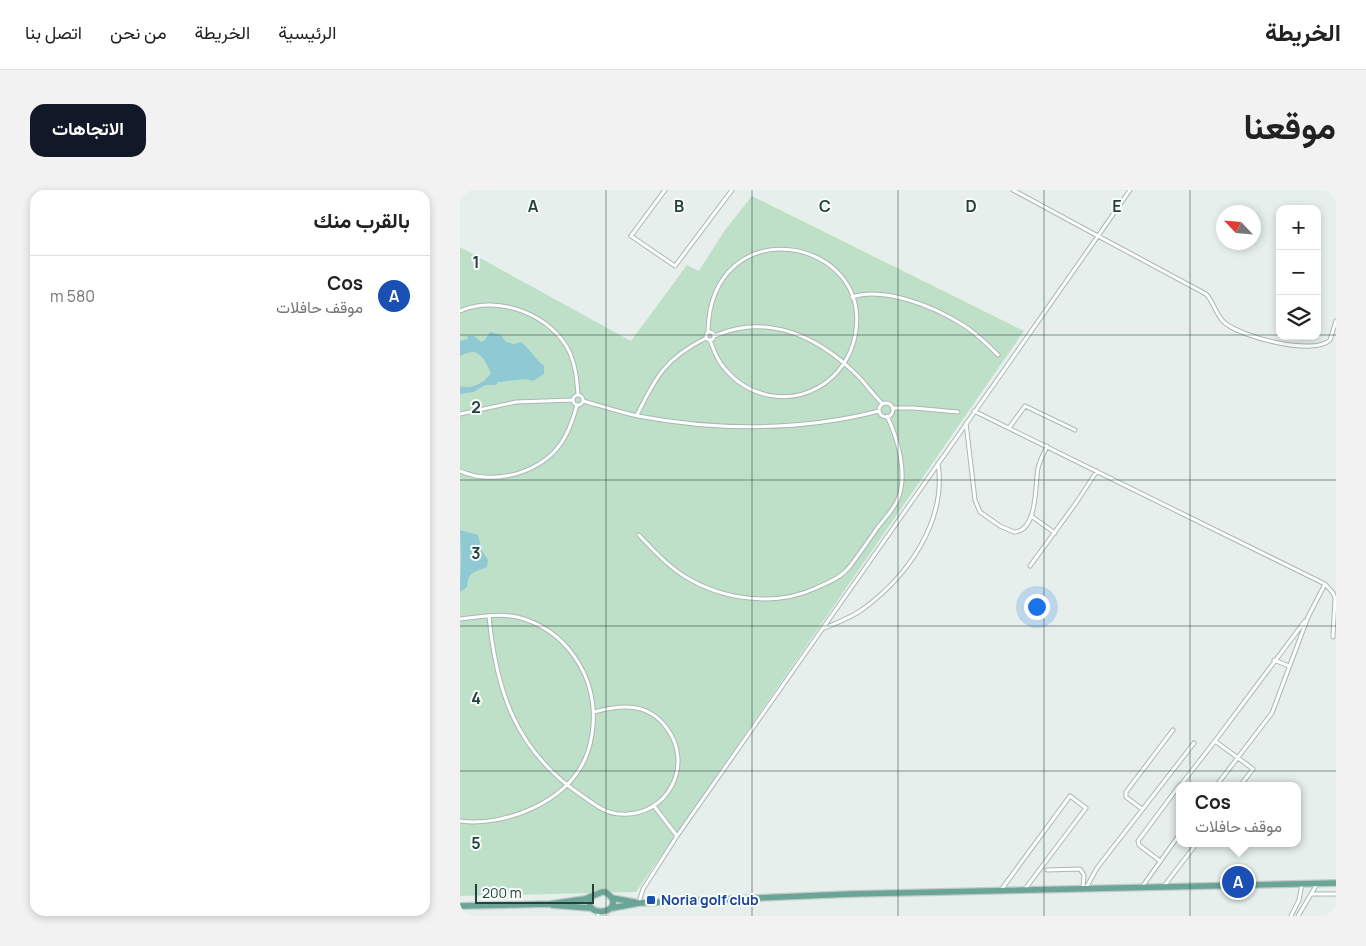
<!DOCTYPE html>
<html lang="ar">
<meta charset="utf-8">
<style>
body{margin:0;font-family:Manrope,Vazirmatn,sans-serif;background:#f2f2f2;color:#222;direction:rtl}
.controls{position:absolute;right:15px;top:15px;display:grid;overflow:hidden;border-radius:10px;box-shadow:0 2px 8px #0003}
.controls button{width:45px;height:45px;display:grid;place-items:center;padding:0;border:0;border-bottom:1px solid #e0e0e0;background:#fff;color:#222;font:25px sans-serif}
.compass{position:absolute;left:756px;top:15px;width:45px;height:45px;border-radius:50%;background:#fff;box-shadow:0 2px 8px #0003;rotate:296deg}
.scale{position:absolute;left:15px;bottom:12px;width:119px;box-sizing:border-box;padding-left:5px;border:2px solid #24423a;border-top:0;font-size:14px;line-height:18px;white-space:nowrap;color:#24423a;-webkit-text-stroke:4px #f7fbf9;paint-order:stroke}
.you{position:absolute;left:576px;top:416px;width:18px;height:18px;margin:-12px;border:4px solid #fff;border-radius:50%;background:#1a73e8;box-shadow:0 0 0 8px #1a73e833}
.badge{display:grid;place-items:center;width:32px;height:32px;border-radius:50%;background:#111827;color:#fff;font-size:16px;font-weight:700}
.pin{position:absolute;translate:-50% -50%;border:2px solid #fff;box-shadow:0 1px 5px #0006}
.popup{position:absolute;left:716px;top:592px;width:125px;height:65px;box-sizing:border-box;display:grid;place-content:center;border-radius:10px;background:#fff;filter:drop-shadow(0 1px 4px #0005);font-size:16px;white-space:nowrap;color:#767676}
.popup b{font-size:19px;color:#222}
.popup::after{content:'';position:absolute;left:50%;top:100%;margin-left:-10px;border:10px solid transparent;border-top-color:#fff}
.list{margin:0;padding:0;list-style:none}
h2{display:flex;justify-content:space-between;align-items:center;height:65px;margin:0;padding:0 20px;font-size:21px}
h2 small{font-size:16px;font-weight:400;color:#767676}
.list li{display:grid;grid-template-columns:32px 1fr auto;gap:15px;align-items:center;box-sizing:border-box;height:80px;padding:0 20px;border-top:1px solid #e0e0e0}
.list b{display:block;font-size:19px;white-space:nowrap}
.list p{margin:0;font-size:16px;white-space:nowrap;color:#767676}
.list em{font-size:16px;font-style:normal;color:#767676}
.icon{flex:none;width:28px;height:28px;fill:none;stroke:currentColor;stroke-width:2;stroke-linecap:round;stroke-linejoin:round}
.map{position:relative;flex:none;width:876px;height:726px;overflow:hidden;direction:ltr;border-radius:15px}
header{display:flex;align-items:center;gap:30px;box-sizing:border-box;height:70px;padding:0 25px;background:#fff;border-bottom:1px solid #e0e0e0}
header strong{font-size:24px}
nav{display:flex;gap:28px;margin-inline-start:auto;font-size:18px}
.intro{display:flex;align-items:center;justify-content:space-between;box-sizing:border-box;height:120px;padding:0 30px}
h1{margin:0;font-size:35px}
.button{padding:12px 22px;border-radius:15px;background:#111827;color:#fff;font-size:18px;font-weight:700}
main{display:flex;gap:30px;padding:0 30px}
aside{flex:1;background:#fff;border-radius:15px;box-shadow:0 2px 8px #0003}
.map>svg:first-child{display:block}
.green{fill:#bfe0c8}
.water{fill:#8ec9d4}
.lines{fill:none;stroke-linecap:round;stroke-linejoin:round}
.minor-casing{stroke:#a8b8b2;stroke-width:5}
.primary-casing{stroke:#c2cac8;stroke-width:8}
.minor{stroke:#fff;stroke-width:3}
.primary{stroke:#6aa596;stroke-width:5.5}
.grid{fill:none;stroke:#24423a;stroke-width:1;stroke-opacity:0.55}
.transit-dot{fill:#1a4fb4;stroke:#f7fbf9;stroke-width:2}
.labels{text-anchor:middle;stroke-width:4;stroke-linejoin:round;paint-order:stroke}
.transit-label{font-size:14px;font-weight:bold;fill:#164399;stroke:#f7fbf9;text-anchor:start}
.grid-label{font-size:16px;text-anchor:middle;font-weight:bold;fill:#24423a;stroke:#f7fbf9;stroke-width:4;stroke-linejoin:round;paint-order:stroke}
</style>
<header>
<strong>الخريطة</strong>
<nav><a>الرئيسية</a><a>الخريطة</a><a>من نحن</a><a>اتصل بنا</a></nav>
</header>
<div class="intro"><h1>موقعنا</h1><a class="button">الاتجاهات</a></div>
<main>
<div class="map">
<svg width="876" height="726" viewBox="0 0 876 726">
<rect width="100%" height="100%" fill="#e6efeb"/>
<path class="green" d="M292 6 564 141 176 702 0 706V57L171 151 227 75 239 81 265 40Z"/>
<path class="water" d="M30 142 41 145 46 152 54 154 61 152C70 159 75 169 84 176V184L73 191 66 189 38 192 36 195H25L13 202 0 204V196C12 200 24 193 31 183 28 176 21 161 12 162 8 162 3 165 0 166V151L8 149 7 146H14L21 152 25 150Z
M0 340 18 345 22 361 28 370 27 377C14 383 9 380 7 397L0 402 1 365Z"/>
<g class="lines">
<defs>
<path id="minor" d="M205 0 171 46 215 76 272 0
M553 0 638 46 670 0
M392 107C424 96 475 117 503 135 516 143 527 154 538 165
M0 121C38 104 93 125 110 163 116 177 117 191 118 205
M246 146a4 4 0 1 1 8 0a4 4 0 1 1-8 0Z
M248 142C250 17 415 46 395 146 391 167 378 186 359 197 328 215 289 207 266 180 258 172 254 161 250 150
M254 146C308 123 357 146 397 185 406 194 413 205 423 214
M113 210a5 5 0 1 1 10 0a5 5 0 1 1-10 0Z
M123 211C141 216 160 222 178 226 257 241 342 241 419 221
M419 220a7 7 0 1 1 14 0a7 7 0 1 1-14 0Z
M433 218H454L498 222
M514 221 865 394 873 403 875 408 873 447
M0 224 56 212 113 210
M177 225C196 186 206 168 246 148
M506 233 515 310 520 322 540 336 554 342C578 341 575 294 578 278 580 270 584 263 587 256
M549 238 565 216 615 240
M0 281C30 294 69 286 93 263 106 250 112 233 117 215
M571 326 595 343
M179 345C193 360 207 375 224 386 262 410 316 417 356 398 370 392 382 387 391 375 400 363 409 350 418 337 425 328 434 319 438 309 448 284 438 249 427 226
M570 376 616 313 637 281
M29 426C36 501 56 561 121 605 133 613 145 624 161 624 208 627 235 574 206 537 187 512 161 515 134 522
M0 429C18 427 38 423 57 427 106 439 137 486 133 536 132 547 130 558 125 569 106 612 45 637 0 631
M362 439C376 433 391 428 403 419 448 386 487 331 478 273
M814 470 829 476
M755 551 845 431
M720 596 755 551 793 579 780 596
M756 596 812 523 848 427 865 394
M194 616 217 646
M682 619 666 607V602L713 540
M700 671 679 655 678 651 719 596
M587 680 620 679 624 685 623 698
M704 696 737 653
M682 697 719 645
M626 698 637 678 734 553
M541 700 610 606 626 618 565 699
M852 704H876
M179 712 183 699 217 646 638 46 746 104C754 112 756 126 765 133 782 147 853 166 870 150L876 131
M138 725V726
M146 725V726
M831 726 839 710 842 694
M838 726 857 694"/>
<path id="primary" d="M131 707C121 726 160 726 152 708
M92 715 130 718
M0 716 90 714 125 709 142 702H146L152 708 179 713
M152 718 179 713 391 704 876 693"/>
</defs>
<use href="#minor" class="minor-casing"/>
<use href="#primary" class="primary-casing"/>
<use href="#minor" class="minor"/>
<use href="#primary" class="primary"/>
</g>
<path class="grid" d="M146 0V726M292 0V726M438 0V726M584 0V726M730 0V726M0 145H820M857 145H876M0 290H876M0 436H876M0 581H876"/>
<rect class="transit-dot" x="186" y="705" width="10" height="10" rx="2.5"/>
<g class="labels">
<g class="transit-label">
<text x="201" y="715">Noria golf club</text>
</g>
</g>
<g class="grid-label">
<text x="73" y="22">A</text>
<text x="219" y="22">B</text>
<text x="365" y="22">C</text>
<text x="511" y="22">D</text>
<text x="657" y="22">E</text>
<text x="16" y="78">1</text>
<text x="16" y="223">2</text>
<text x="16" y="369">3</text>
<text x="16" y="514">4</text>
<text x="16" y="659">5</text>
</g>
</svg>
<div class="controls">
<button>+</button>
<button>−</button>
<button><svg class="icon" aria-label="layers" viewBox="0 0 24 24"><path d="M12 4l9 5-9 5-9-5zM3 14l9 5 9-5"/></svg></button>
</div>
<svg class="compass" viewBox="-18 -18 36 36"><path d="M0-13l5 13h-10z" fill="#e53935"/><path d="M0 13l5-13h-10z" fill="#767676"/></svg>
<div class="scale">200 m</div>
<div class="you"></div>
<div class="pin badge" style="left:778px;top:692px;background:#1a4fb4">A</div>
<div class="popup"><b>Cos</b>موقف حافلات</div>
</div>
<aside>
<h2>بالقرب منك<small></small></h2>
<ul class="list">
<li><span class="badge" style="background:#1a4fb4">A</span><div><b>Cos</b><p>موقف حافلات</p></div><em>580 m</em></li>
</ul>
</aside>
</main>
